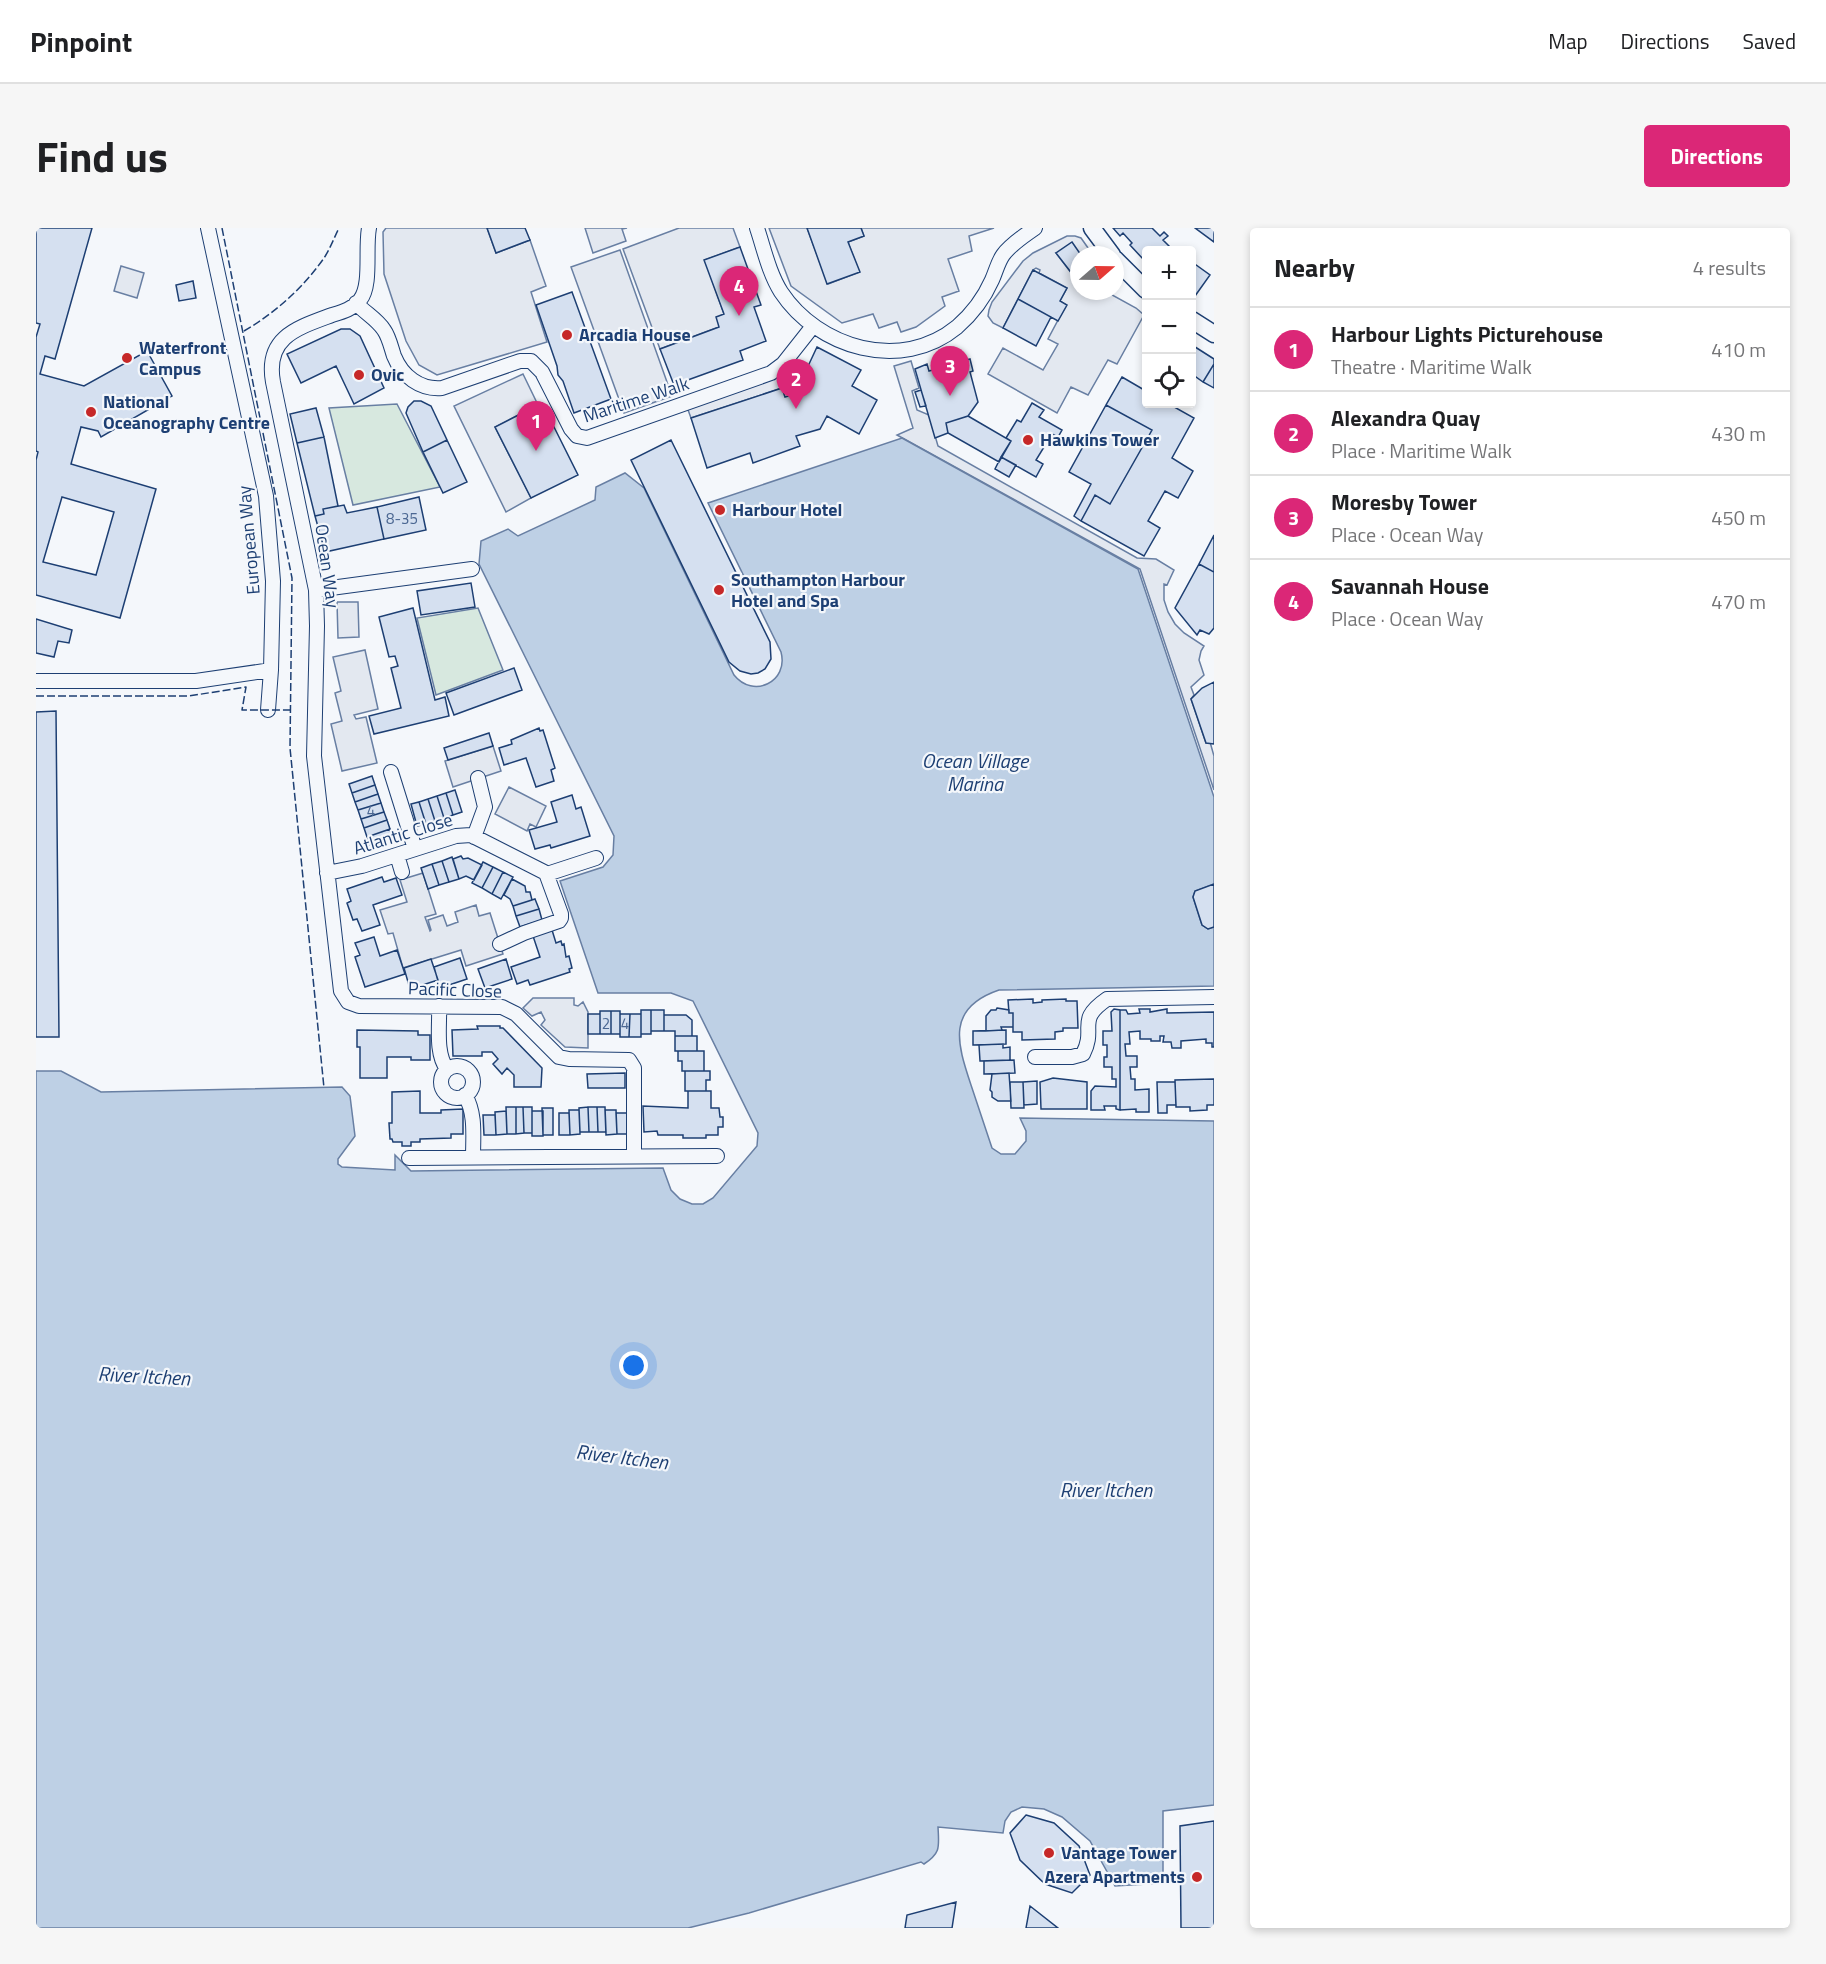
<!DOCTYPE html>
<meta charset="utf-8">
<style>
body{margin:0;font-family:"Titillium Web",sans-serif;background:#f6f6f6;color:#202124}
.controls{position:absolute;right:18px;top:18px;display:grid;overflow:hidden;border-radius:6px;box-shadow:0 3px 9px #0003}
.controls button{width:54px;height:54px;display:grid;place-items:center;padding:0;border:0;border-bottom:2px solid #e0e0e0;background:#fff;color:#202124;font:30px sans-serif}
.compass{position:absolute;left:1034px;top:18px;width:54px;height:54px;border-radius:50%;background:#fff;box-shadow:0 3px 9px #0003;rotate:70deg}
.you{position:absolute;left:598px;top:1138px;width:21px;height:21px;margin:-15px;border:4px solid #fff;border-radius:50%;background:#1a73e8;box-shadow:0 0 0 9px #1a73e833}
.badge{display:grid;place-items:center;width:39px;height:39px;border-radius:50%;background:#db2777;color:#fff;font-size:20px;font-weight:700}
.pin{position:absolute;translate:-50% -50px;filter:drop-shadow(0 2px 3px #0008)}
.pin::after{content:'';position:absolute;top:32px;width:21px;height:18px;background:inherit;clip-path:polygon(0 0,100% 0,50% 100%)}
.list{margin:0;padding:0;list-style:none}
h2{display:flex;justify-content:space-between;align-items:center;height:78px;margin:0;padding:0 24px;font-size:26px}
h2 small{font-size:20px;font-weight:400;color:#757577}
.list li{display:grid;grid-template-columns:39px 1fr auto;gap:18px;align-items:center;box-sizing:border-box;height:84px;padding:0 24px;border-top:2px solid #e0e0e0}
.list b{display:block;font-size:22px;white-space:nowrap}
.list p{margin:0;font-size:20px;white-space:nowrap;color:#757577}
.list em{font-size:20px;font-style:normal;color:#757577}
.icon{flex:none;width:33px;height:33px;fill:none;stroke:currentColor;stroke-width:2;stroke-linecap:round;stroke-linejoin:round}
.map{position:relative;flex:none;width:1178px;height:1700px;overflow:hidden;border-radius:6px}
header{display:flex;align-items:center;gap:36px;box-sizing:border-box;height:84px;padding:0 30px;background:#fff;border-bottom:2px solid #e0e0e0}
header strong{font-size:28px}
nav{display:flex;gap:33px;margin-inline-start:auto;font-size:21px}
.intro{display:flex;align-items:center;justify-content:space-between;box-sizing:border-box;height:144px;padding:0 36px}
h1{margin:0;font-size:42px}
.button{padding:15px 27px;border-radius:6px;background:#db2777;color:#fff;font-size:21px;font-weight:700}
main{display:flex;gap:36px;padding:0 36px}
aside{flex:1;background:#fff;border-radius:6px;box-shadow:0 3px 9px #0003}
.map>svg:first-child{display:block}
.green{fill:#d7e8df;stroke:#687fa3;stroke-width:1.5}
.parking{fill:#e3e8f0;stroke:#687fa3;stroke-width:1.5}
.water{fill:#bed0e5;stroke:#687fa3;stroke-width:1.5}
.building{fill:#d5e0f0;stroke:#1d3f73;stroke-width:1.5;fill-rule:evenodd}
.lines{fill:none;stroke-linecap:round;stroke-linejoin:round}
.minor-casing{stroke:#1d3f73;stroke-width:16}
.tertiary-casing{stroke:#1d3f73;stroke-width:19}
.minor{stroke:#f4f7fb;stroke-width:14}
.tertiary{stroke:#f4f7fb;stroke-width:16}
.fence{stroke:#1d3f73;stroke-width:1.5;stroke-dasharray:8 3;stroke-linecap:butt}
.poi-dot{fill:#c62828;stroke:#f4f7fb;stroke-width:2}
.labels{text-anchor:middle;stroke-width:4.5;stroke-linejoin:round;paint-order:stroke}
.number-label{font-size:15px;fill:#4b6792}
.poi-label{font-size:18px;font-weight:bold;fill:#1d3f73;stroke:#f4f7fb;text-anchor:start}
.street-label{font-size:18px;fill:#1d3f73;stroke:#f4f7fb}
.water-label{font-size:20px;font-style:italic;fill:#1d3f73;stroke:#f4f7fb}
</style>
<header>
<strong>Pinpoint</strong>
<nav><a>Map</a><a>Directions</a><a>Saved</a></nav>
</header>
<div class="intro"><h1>Find us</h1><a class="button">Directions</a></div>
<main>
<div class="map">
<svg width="1178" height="1700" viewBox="0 0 1178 1700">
<rect width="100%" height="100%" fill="#f4f7fb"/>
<path class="green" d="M361 176 404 259 317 277 293 180Z
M442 380 467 442 400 467 381 390Z"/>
<path class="parking" d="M350 0H451L460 25 494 12 510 58 495 64 511 114 401 147 383 137 370 113 348 46 347 4Z
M549 0H591L586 1 590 13 557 25Z
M643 0H697L704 19 669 32 688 86 683 99 624 121 587 21Z
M733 0H771L792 56 823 44 812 14 828 8 825 0H958L933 8 936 23 912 31 923 63 906 69 909 78 880 99 865 104 861 94 843 100 837 86 806 95 755 58Z
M1031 8H1039L1045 10 1057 27 1020 25 1043 55V63H1069L1100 80 1108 87 1081 136 1072 132 1052 167 1035 159 1021 185 952 146 967 120 1007 142 1022 116 1012 111 1030 77 1024 73 1031 60 1003 45 1004 42 1000 40 997 42 967 100 957 95 952 88 953 82 956 74 987 33 997 25Z
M584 22 636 168 588 185 535 39Z
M85 38 108 45 101 70 78 63Z
M875 133 883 160 876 163 881 182 893 187 902 218 1101 330 1120 331 1138 342 1131 357 1128 356V372L1132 384 1139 396 1148 405 1168 418 1165 423 1163 432 1168 447 1155 459 1158 467 1155 471 1170 515 1174 514 1178 528V562L1104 341 861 207 877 200 858 138Z
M487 146 502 177 459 199 495 270 470 284 418 178Z
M742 147 746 160 655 190 651 179Z
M301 374H322L323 409 302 410Z
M329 422 342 481 318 487 320 491 330 489 341 535 306 543 295 496 306 493 299 465 305 463 297 429Z
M457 518 465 543 417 559 409 533Z
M473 559 510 578 500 599 494 596 491 603 459 586Z
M387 645 400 686 389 689 394 703 395 702 392 692 407 687 411 698 422 694 419 684 440 677 443 688 454 685 467 726 430 738 425 722 367 740 357 705 352 706 344 682 371 674 364 652Z
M497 770H538V777L542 778 547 774 552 784V820L529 819 505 797 509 792 505 784 496 788 487 780Z"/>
<path class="water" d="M866 210 1102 341 1178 569V656L1159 663 1157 669 1166 697 1172 701 1178 699V758L963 762C910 780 921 815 935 857 942 878 949 899 956 920L965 926H979L990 913V903L984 890 1178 893V1577L1127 1583V1655L1079 1658 1054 1613 1026 1589 1008 1581 986 1579 975 1584 969 1593 967 1605 902 1599C903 1619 905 1625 888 1636L885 1634 713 1685 652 1700H0V843H25L65 864 306 859 314 868 319 908 302 931V936L306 939 359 942V927L375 943 627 940 635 962 644 971 656 976H667L677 970 721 918 722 905 657 773 635 765H562L524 653 567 639 577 627 578 608 443 336 445 313 472 301 482 308 559 272 560 259 589 245 608 260 698 447C717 471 753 454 745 424L672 275Z"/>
<path class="building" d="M0 0H56L19 131 9 128 4 146 48 158 111 123 136 168 65 209 62 203 45 199 35 236 120 261 84 390 0 367V232L2 224 0 223V109L4 96 0 95ZM26 269 78 284 60 347 7 334Z
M451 0H489L494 12 460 25Z
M771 0H825L828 8 812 14 824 44 791 56Z
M1077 0H1116L1124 8 1128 4 1132 8 1127 12 1137 22H1110V31L1109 29 1107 31 1094 17 1096 15 1087 5 1084 8Z
M1159 0H1178V14Z
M1036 14 1045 27H1043V50L1041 52 1020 25Z
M704 19 725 77 718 79 730 113 704 123 707 132 638 157 624 121 683 99 680 89 688 86 668 32Z
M1156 34 1174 47 1159 68 1156 65Z
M997 42 1031 60 1024 73 1031 77 1022 93 982 71Z
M157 53 160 70 143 73 140 57Z
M536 64 575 171 538 185 527 153 522 147 521 138 500 77Z
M982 71 1015 89 1000 118 967 100Z
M305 101H314L324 108 348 160 318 176 300 138 265 155 251 126Z
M1156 117 1178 131V136L1167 154 1156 146Z
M781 119 825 142 816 158 841 172 823 206 791 188 784 201 760 208 764 218 717 235 714 225 671 240 655 190 746 160 749 169 759 166Z
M934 131 937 143 934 144 942 174 932 188 910 195 912 205 899 210 879 141 891 136 893 143Z
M1178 136V160L1167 154Z
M1086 149 1110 163V176H1133L1158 190 1136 230 1157 243 1142 270 1129 263 1112 293 1124 300 1108 328 1045 293 1059 267 1074 276 1116 202 1070 177Z
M885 162 890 178 884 179 879 164Z
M378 173H385L395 178 411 212 387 224 370 185 372 179Z
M506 175 542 247 495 270 459 199Z
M996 175 1008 182 1003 189 1026 202 1022 209 1016 206 1000 232 1007 236 1000 249 965 229 975 213 970 210 981 192 985 194Z
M1070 177 1116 202 1074 276 1059 267 1045 293 1038 288 1055 256 1033 244Z
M280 180 288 209 261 215 254 186Z
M932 188 975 213 963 234 912 205 910 195Z
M288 209 302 278 287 281 288 286 279 288 261 215Z
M411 212 431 254 407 265 387 224Z
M635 212 734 414 735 431 729 441 722 445 715 446 704 443 693 434 595 232Z
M965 229 980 237 973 249 959 241Z
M383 269 390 302 348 311 341 279Z
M308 277 311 285 341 279 348 311 289 324 279 288 288 286 287 281Z
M1178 307V344L1163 336Z
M1163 336 1178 344V400L1173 406 1164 402 1161 407 1139 380Z
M435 355 439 379 385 387 381 363Z
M377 380 399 472 409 469 413 488 338 506 333 488 365 480 355 440 362 438 359 428 353 429 343 389Z
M0 391 36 402 33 415 22 413 18 429 0 425Z
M478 440 486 462 418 487 410 465Z
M1178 454V516L1170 515 1155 471 1166 460Z
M20 483 23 809H0V484Z
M503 500 504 503 507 502 519 540 515 542 518 553 500 559 490 530 468 537 463 520 476 516 475 512Z
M453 505 457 518 412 532 408 520Z
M336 548 339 557 316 565 313 556Z
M339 557 342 566 319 574 316 565Z
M419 562 426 584 417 587 410 565Z
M410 565 417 587 408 590 401 568Z
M342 566 345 575 322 582 319 574Z
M536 567 540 581 545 579 554 608 515 620 514 617 499 621 493 602 521 594 515 574Z
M401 568 408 590 399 593 392 571Z
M392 571 399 593 390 596 383 574Z
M383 574 390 596 381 598 375 576Z
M345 575 348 584 325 591 322 582Z
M348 584 351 592 328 600 325 591Z
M351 592 354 601 331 609 328 600Z
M354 601 356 610 333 617 331 609Z
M425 628 427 631 432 630 446 637 438 652 430 648 423 651 417 631Z
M416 629 423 651 413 654 406 633Z
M406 633 413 654 403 657 396 636Z
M447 634 457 639 446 660 436 655Z
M396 636 403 657 392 661 385 640Z
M457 639 467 644 456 666 446 660Z
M467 644 477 649 465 671 456 666Z
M346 649 348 654 360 650 366 667 337 677 344 697 326 703 321 691 317 692 311 675 315 673 311 661Z
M476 651 489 658 490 664H494L496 672 477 678 474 671 468 667Z
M1178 656V699L1172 701 1166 697 1157 669 1159 663Z
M499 671 503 681 480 688 477 678Z
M503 681 506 692 484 699 480 688Z
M516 702 520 715 525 713 526 717 528 716 530 729 533 728 536 740 533 741 534 744 494 757 492 752 481 756 475 739 504 729 497 708Z
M338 709 344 728 361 722 369 746 329 759 319 729 324 727 319 715Z
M424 730 431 751 404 760 398 739Z
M395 731 402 752 374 761 368 740Z
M470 731 476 751 449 760 442 741Z
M997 771V775L1006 774V772L1030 771V773H1041L1042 800H1027V803L1019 804V811L986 812V804H977V785H973L972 772Z
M961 780 973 782V785H977V799H965L966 802 950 803V788L955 782H960Z
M1078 781 1084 782V882L1080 881V878H1068L1069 882H1055V863L1059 858 1080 859V851H1076V839H1068V829H1071V817H1067V803H1076L1075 784Z
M1103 781H1114V784L1131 781V785L1178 784V819H1176V815H1170V811L1145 813V820H1136L1135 814H1127L1128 808H1124V813H1115V811H1104V803L1093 804 1094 816H1089L1090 828H1101V839H1094L1095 851H1099V862L1113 861V884H1100V881L1084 882V782H1090L1092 786 1104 785Z
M605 782H615V806H605Z
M615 782H628V803H615Z
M564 783H575V806H564Z
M575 783H584V806H575Z
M552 786H564V806H552Z
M584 786H594L593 809H584Z
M594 786H605V809H593Z
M628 787H650L656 792V808H639V803H628Z
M441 798H464V800H467L506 840 505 859H478V847L471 840 466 846 457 836 462 831 456 824H446V828H417L416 802 442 801Z
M321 802 382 803V807H394V832H375V829H351V850H324V819H321Z
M970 802V816L937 817V803Z
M639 808H661V823H639Z
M967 816V820L974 819V832L944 833 943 817Z
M642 823H668V843H646V833H642Z
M978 832 979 845 948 846V833Z
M649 843H674V852H670V863H649Z
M589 845V860H552L551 846Z
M973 845 975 873H962L956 869V864L954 862 956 846Z
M1017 850 1051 854V881H1005L1004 854Z
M1178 851V877H1171V882L1154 883V879H1140L1139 852Z
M1001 853V876L988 877 987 854Z
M974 854H987L988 880H975Z
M1121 854H1139L1140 877H1131V885H1122Z
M384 863V885H405V882L427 881V906H415V910L384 911V914H375V918H366V914H357L356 911H354L353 895H356V864Z
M652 863H675V880H683L684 889H687V899H682V907H670V910H647V907H622L621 903 608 904 607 878 652 880Z
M470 879H480V906H471Z
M480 879H487L488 905 480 906Z
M487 879H496V905H488Z
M552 879H561L562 904H553Z
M552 879 553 904H544L543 880Z
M561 879H569L570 904H562Z
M506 880H517V907H507Z
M533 882H543L544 906 534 907Z
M569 882H580L581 906 570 907Z
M470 883 471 906 460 907 459 884Z
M496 883H507V908H496Z
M523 885H533L534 907H523Z
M580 885H591L592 906H581Z
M447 887H459L460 907H448Z
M990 1587 1018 1595 1043 1618 1054 1647 1036 1665 1009 1656 984 1632 974 1605Z
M1178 1593V1700H1145L1144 1598Z
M920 1674 916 1700H869L871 1687Z
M994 1678 1022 1700H990Z"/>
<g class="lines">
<defs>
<path id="minor" d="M172 0 230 268 237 353 235 442 232 482
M333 0C329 21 336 57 324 72 317 81 306 84 296 87 261 100 229 109 237 154L280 362 281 398 278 528 305 763 312 774 323 778 466 779 480 786 523 829 533 831 593 832 598 840V928
M721 0C728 21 733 45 745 64 782 120 865 145 921 99 936 86 948 70 956 52 960 43 962 34 967 27 975 16 988 8 999 0
M320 75C329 85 341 91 348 102 353 109 355 119 358 128 366 148 384 162 406 160L484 133H495L506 144 535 201 541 208 551 210 735 145 747 136 777 98
M280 362 436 341
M0 453H160L235 442
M355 544 379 621
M438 609 449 579 442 550
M361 627 366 644
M291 645 326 638 420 608 435 607 510 645 525 686V690L523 693 488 705 464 716
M511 646 560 630
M403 778C404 797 399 825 411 841
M999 829H1036L1047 826C1061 799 1039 793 1071 771L1178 769
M405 854a16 16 0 1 1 32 0a16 16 0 1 1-32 0Z
M429 867C440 886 437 908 437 930
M373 930 681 928"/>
<path id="tertiary" d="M1056 0 1076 27
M1079 31 1110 62
M1156 92 1178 106"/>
</defs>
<use href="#minor" class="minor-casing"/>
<use href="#tertiary" class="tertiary-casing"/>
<use href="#minor" class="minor"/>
<use href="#tertiary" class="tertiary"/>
<path class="fence" d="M186 0 256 350 254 520 288 860
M208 103C239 85 267 60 288 30 294 21 298 10 303 0
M0 468H153L210 459 206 482H254"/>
</g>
<g class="poi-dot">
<circle cx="531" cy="107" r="6"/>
<circle cx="91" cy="130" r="6"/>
<circle cx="323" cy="147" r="6"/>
<circle cx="55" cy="184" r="6"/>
<circle cx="992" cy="212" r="6"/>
<circle cx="684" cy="282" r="6"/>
<circle cx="683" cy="362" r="6"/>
<circle cx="1013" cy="1625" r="6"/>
<circle cx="1161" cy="1649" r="6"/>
</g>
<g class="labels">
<g class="number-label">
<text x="366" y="296">8-35</text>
<text x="335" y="588">4</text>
<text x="570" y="801">2</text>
<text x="589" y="801">4</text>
</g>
<g class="poi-label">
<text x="543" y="113">Arcadia House</text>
<text x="103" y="126">Waterfront<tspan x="103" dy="21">Campus</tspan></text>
<text x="335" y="153">Ovic</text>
<text x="67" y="180">National<tspan x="67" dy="21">Oceanography Centre</tspan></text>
<text x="1004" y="218">Hawkins Tower</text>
<text x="696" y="288">Harbour Hotel</text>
<text x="695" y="358">Southampton Harbour<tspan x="695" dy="21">Hotel and Spa</tspan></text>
<text x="1025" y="1631">Vantage Tower</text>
<text x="1149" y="1655" text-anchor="end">Azera Apartments</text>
</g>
<g class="street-label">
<text transform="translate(600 172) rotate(-18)" y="6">Maritime Walk</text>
<text transform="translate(213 312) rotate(-95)" y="6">European Way</text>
<text transform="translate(291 338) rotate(82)" y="6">Ocean Way</text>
<text transform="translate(367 606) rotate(-17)" y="6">Atlantic Close</text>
<text transform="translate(419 762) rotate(2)" y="6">Pacific Close</text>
</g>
<g class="water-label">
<text x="939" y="540">Ocean Village<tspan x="939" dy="23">Marina</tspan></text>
<text transform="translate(108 1148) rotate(3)" y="7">River Itchen</text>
<text transform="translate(586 1229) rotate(7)" y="7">River Itchen</text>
<text x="1070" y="1269">River Itchen</text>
</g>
</g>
</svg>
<div class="controls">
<button>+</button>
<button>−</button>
<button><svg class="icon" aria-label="locate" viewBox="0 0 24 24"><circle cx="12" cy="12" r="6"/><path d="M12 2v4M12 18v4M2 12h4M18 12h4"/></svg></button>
</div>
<svg class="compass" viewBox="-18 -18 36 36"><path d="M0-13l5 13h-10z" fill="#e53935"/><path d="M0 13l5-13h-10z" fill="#757577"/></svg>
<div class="you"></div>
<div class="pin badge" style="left:500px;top:223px">1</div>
<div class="pin badge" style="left:760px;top:181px">2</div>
<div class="pin badge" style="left:914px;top:168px">3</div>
<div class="pin badge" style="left:703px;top:88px">4</div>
</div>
<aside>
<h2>Nearby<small>4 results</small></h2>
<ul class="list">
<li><span class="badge">1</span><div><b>Harbour Lights Picturehouse</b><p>Theatre · Maritime Walk</p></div><em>410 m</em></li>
<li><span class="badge">2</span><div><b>Alexandra Quay</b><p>Place · Maritime Walk</p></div><em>430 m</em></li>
<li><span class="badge">3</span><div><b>Moresby Tower</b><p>Place · Ocean Way</p></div><em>450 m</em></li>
<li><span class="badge">4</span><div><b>Savannah House</b><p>Place · Ocean Way</p></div><em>470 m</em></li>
</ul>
</aside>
</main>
